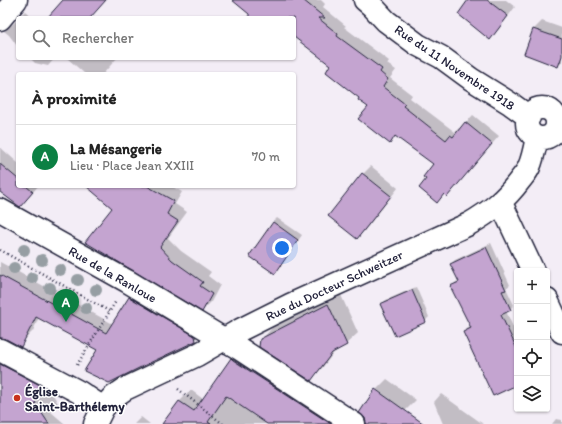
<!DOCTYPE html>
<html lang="fr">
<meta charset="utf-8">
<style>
body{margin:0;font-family:Itim,sans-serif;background:#f6f6f6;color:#222}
.controls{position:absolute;right:12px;bottom:12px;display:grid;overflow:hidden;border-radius:4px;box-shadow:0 1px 3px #0004}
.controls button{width:36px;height:36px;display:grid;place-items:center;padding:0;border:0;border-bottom:1px solid #e0e0e0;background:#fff;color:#222;font:20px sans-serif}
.you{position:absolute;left:282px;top:248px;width:14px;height:14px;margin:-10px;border:3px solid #fff;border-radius:50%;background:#1a73e8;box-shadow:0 0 0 6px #1a73e833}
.badge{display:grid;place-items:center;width:26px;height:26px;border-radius:50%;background:#0b8043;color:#fff;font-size:13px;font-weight:700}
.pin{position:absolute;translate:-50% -33px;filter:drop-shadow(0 1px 2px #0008)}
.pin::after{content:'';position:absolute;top:21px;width:14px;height:12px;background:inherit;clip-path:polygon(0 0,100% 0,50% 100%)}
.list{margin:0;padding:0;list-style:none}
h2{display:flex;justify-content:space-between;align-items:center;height:52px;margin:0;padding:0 16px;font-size:17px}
h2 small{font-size:13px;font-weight:400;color:#767676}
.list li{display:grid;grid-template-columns:26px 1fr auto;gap:12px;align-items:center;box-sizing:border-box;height:64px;padding:0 16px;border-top:1px solid #e0e0e0}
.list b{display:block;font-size:15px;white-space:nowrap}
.list p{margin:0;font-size:13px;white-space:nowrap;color:#767676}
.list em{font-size:13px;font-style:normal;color:#767676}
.icon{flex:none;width:22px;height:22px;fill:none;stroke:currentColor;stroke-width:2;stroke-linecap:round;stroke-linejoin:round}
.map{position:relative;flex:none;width:562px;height:424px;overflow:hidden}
.search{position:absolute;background:#fff;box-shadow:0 1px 3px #0004;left:16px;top:16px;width:280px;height:44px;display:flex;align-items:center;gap:10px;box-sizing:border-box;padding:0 14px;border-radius:4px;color:#767676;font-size:15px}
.panel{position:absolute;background:#fff;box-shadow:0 1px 3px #0004;left:16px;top:72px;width:280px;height:116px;border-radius:4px}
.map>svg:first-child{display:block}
.shadow{fill:#0003}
.building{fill:#c4a4d0;stroke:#22223b}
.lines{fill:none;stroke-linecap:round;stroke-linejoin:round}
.minor-casing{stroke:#22223b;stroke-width:25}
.path{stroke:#22223b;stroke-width:2.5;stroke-dasharray:1 3;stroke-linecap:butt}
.minor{stroke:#fff;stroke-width:22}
.tree{fill:#969ea3}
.poi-dot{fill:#c8321e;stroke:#fff;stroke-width:1.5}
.labels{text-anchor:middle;stroke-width:3;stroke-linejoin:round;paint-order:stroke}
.street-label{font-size:13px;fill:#22223b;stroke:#fff}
.poi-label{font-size:13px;font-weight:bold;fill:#22223b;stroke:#fff;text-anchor:start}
</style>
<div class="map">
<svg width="562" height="424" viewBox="0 0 562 424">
<rect width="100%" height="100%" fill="#f3edf6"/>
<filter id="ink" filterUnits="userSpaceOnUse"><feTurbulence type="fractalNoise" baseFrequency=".025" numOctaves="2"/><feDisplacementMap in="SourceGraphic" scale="8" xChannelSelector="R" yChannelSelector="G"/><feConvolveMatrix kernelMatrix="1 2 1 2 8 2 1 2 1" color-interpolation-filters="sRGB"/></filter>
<g filter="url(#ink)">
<path class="shadow" d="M233 0H321L325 4 323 7 346 26 344 27 389 61 387 64 396 70 390 78 412 95 410 98 455 132 459 128 460 129 473 115 499 136 455 187 427 179 434 164 396 136 390 142 369 106 332 65 294 35V18H272Z
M470 0H506L515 7 498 30 490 38Z
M25 11 33 18H18Z
M18 19V47L9 35 4 31 8 27 13 24Z
M542 21 562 28V62L558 66 526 54 534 29Z
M30 58H55L48 66 35 63Z
M67 58H117L103 74H85Z
M0 147 18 163V186H38L29 197 0 192Z
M371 166 398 188 365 230 357 238 363 174Z
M87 186H171L182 192 175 204 187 212 168 238 181 251 211 272 208 276 220 285 211 302 202 311 113 208Z
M277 218 302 235 279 268 273 222Z
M491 243 510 285 506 288 514 305 510 309 506 311 517 336V384L464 332 468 328 471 327 452 286 456 282 459 281 451 264 455 260Z
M0 262 113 324 130 297 139 288 204 331 195 340 98 349 39 317 33 331 24 340 0 328Z
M416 287 429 317 425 321 382 304 386 300Z
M340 293 358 333 346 344 336 350 322 368 311 379 261 340 272 328Z
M243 348 360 424H163L180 401 191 390 203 399 232 359Z
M15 351 49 388 58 403 50 411 65 424H0V365Z
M387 379 416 400 392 424H367L376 390Z
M441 394 483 424H443L434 402Z
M141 417 150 424H134Z
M556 419 562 420V424H552Z"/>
<path class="building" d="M63 0H106L90 18H47Z
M232 0H303L325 18H318L338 34 337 36 382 69 380 72 388 79 383 87 405 104 403 106 446 140 450 135 453 137 465 122 492 144 447 197 444 194 437 203 419 188 426 179 423 177 433 164 395 136 390 144 358 119 368 107 358 100 359 98 326 72 330 65 294 37V18H249V14Z
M468 0H487L508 16 490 40 458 14Z
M533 29 562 39V56L558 67 524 54Z
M0 164 18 179V186H26L33 192 20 207 0 192Z
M362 173 391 196 357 239 328 216Z
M86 186H147L174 201 167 214 178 221 160 247 172 260 203 282 200 286 212 294 202 312 85 242 112 208Z
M273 222 298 240 275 274 249 256Z
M486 247 506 290 502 291 511 310 501 315 517 349V385L493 396 463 332 471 328 450 286 459 282 450 264Z
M0 275 106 333 129 297 195 336 196 341 139 368 109 383 84 371 97 350 36 317 21 347 6 339 0 338Z
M412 290 426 322 395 336 380 304Z
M328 304 347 345 332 353 311 381 259 347 260 339Z
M231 358 233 360 331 424H267L226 396 208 422 211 424H162L179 401 194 411Z
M0 364 42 386 35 403 49 424H0Z
M375 389 424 424H366L365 418 359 413Z"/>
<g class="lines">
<defs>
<path id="minor" d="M365 0 372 6 386 21 418 45 441 57 471 79 511 104 529 117
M0 19 16 0
M527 123a15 15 0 1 1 30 0a15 15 0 1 1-30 0Z
M501 203 533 271
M0 210 127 281 240 349 354 424
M547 300 562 332
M0 350 79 392 103 408
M95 424 103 408 112 398 125 389 197 355 240 330 290 305 469 224C490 212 505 200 520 180 523 176 527 172 529 167 533 158 535 147 537 137"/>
</defs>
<use href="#minor" class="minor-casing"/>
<path class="path" d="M0 250 109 311
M77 365 116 301
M178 389 223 424"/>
<use href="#minor" class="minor"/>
</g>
<g class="tree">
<circle cx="24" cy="250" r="6"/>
<circle cx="42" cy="260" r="6"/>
<circle cx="14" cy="268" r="6"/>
<circle cx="60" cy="270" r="6"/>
<circle cx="32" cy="278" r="6"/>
<circle cx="78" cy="280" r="6"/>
<circle cx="50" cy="288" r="6"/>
<circle cx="96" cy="290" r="6"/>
<circle cx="68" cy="298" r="6"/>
<circle cx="86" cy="308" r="6"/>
</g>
</g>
<circle class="poi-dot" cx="17" cy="398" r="4"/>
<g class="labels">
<g class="street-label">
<text transform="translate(455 67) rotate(34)" y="5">Rue du 11 Novembre 1918</text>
<text transform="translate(113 274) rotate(30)" y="5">Rue de la Ranloue</text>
<text transform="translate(334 285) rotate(-25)" y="5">Rue du Docteur Schweitzer</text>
</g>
<g class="poi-label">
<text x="25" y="396">Église<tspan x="25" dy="15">Saint-Barthélemy</tspan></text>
</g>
</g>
</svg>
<div class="controls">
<button>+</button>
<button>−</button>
<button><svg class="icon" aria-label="locate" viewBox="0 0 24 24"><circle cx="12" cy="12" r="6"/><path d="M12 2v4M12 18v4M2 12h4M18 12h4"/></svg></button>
<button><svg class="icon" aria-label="layers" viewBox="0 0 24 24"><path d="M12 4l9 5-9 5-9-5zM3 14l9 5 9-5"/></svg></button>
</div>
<div class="you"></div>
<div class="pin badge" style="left:66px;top:322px">A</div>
<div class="search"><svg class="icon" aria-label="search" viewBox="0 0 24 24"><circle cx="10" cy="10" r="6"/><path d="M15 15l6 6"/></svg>Rechercher</div>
<section class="panel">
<h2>À proximité<small></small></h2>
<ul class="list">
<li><span class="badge">A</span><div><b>La Mésangerie</b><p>Lieu · Place Jean XXIII</p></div><em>70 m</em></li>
</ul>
</section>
</div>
